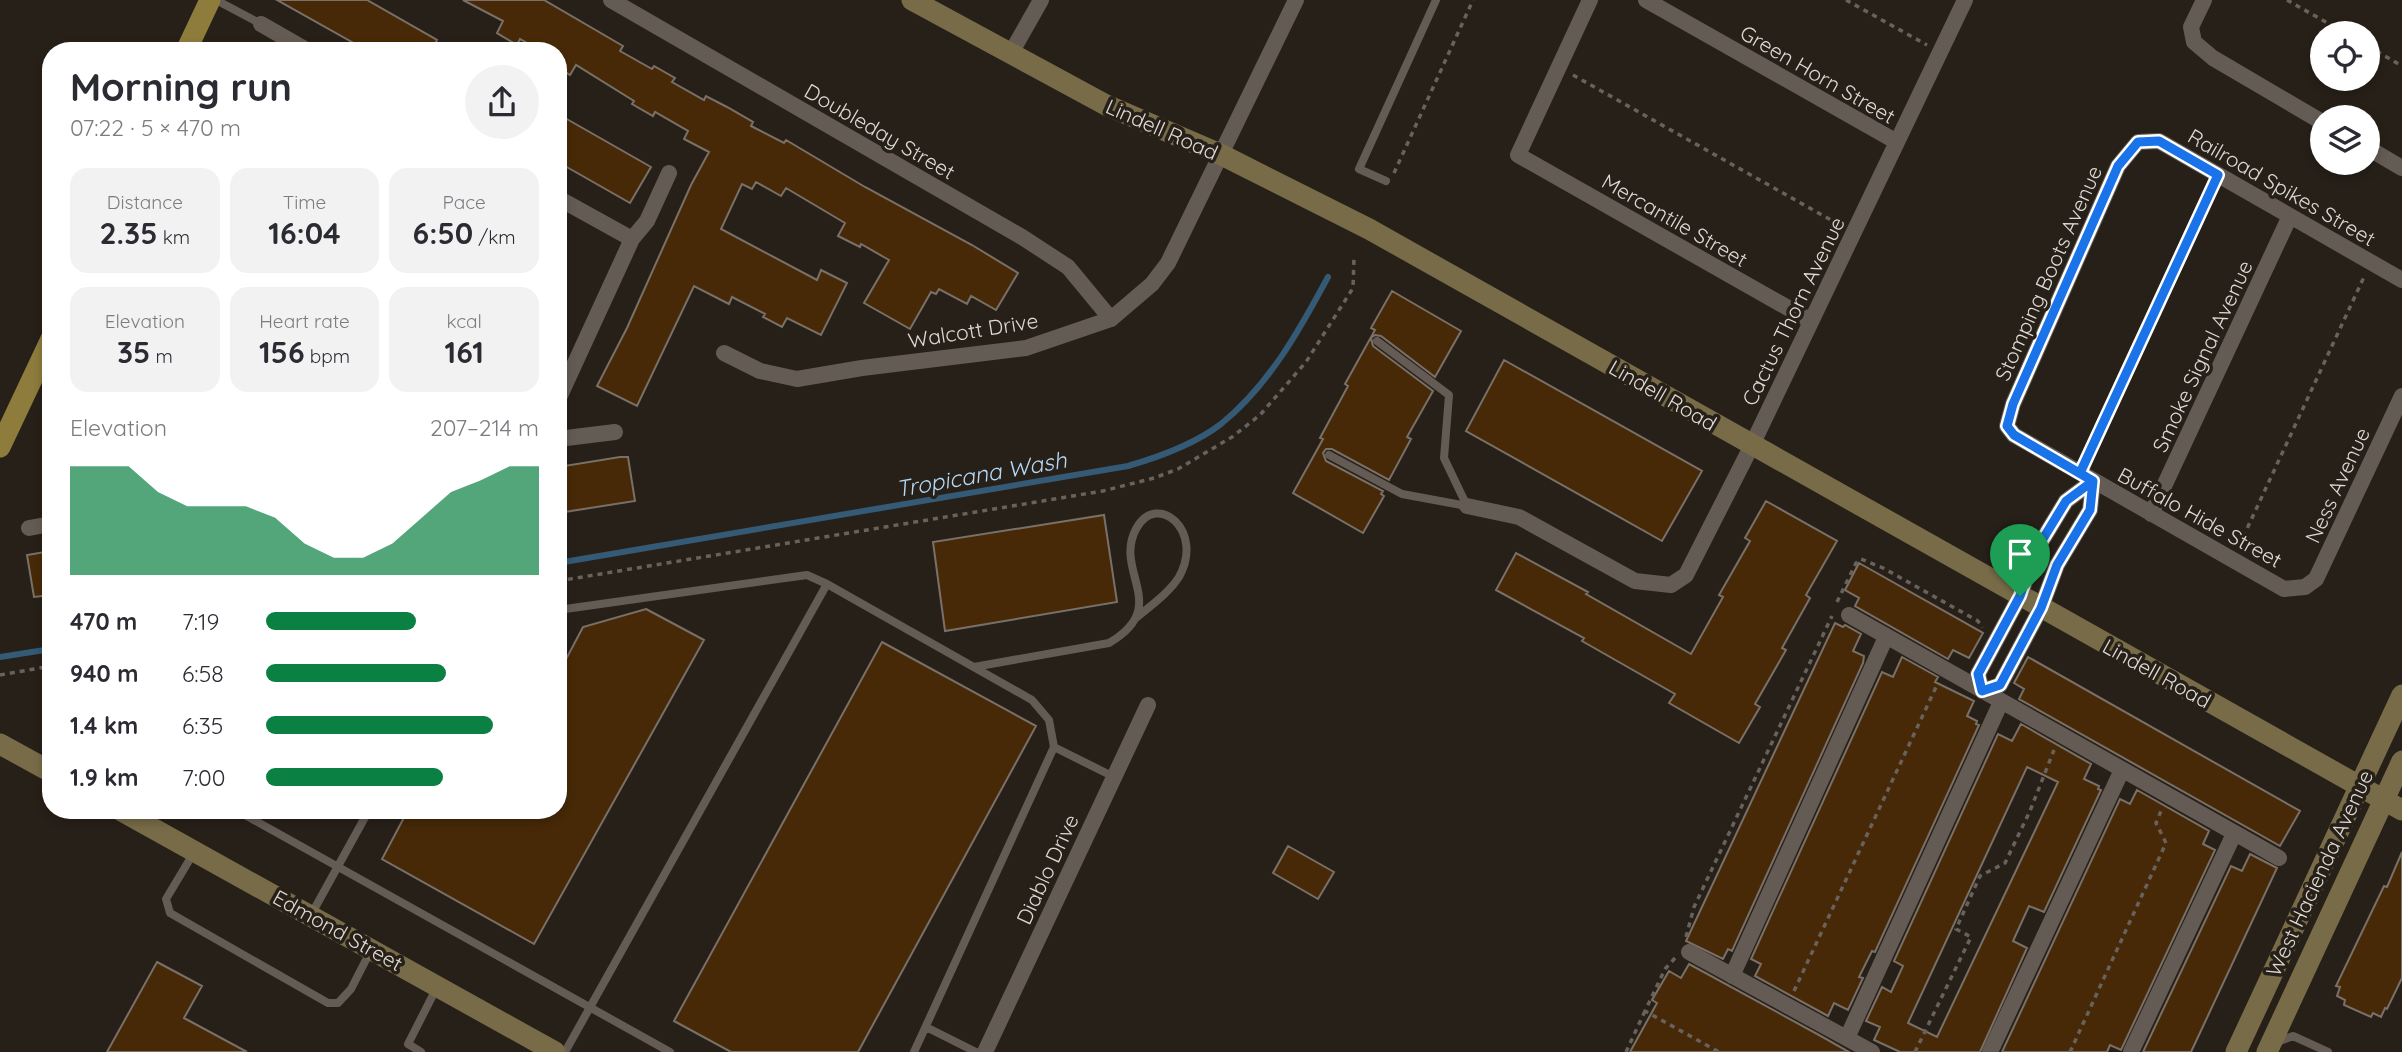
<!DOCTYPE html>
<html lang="en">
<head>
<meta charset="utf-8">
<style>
  body { margin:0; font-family:Quicksand,sans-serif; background:#f2f2f3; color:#2b2b33; height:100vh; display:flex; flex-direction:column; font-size:26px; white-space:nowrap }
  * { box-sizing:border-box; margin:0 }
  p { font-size:23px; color:#7c7c81 }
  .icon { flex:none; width:38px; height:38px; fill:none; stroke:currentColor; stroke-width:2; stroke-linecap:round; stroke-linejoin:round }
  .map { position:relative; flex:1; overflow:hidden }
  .sheet { position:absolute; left:42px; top:42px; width:525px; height:777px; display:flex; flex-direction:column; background:#fff; border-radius:28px; box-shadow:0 4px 10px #0003 }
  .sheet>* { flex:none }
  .buttons { position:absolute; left:2310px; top:21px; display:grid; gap:14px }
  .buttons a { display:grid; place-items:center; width:70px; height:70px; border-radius:50%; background:#fff; box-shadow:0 4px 10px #0003; font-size:35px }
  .pin { position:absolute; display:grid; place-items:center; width:60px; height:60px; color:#fff; margin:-72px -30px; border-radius:50% 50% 50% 0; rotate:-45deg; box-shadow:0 0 7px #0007 }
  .pin .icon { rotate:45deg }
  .round { display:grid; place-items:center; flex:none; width:74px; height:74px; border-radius:37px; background:#f2f2f3 }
  .summary { display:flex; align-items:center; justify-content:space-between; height:119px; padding:0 28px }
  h1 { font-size:38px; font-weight:700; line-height:52px }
  .figures { display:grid; grid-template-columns:repeat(3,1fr); gap:10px; height:119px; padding:7px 28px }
  .figures div { display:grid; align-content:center; border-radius:18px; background:#f2f2f3; text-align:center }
  .figures b { font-size:30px; font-weight:700 }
  .figures small { font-size:19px; font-weight:400 }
  .figures p { font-size:19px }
  .chart { height:196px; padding:14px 28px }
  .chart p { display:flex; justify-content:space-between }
  .chart svg { width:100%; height:126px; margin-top:7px; fill:#0b8043; opacity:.7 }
  ul { padding:0 28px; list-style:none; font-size:23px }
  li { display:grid; grid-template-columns:112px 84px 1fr; align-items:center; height:52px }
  li i { height:18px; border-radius:9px; background:#0b8043 }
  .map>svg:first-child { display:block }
</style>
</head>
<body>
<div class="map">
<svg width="2402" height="1052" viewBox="0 0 2402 1052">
  <rect width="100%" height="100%" fill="#272019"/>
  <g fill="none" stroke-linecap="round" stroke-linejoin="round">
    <path stroke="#345a76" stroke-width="6" d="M558 563 1128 466C1159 457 1195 444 1221 424 1269 385 1299 331 1328 277
      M0 657 51 649"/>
  </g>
  <path fill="#472907" stroke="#797068" stroke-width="2" fill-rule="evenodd" d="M277 0H367L437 40 431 51H368Z
    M463 0H544L623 46 620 51 652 69 654 66 675 78 672 82 704 100 706 96 727 107 753 122 751 126 784 143 786 140 865 187 972 245 1018 273 996 310 971 296 967 304 939 289 936 294 931 292 910 329 864 303 889 260 861 244 860 247 838 236 845 223 786 188 781 196 756 182 752 189 742 184 721 229 817 280 821 270 847 283 821 335 787 318 782 327 763 317 765 314 732 297 729 304 694 286 637 406 597 386 627 328 691 185 709 152 684 139 688 131 655 112 653 116 632 104 634 101 576 65 570 75 558 67V51H541L520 39 517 45 497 33 503 21Z
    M558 114 651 167 630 203 558 162Z
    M1392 291 1461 331 1435 377 1381 336 1375 335 1371 338 1373 346 1433 391 1407 437 1411 439 1389 480 1332 449H1326L1323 453 1326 461 1383 491 1381 494 1384 496 1363 533 1293 493 1323 439 1320 438 1348 386 1345 384 1375 330 1371 328Z
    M1504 360 1702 471 1662 541 1466 431Z
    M620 457H628L635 501 558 513V467Z
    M1766 501 1837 541 1806 595 1810 598 1782 648 1786 650 1755 704 1760 707 1739 743 1669 703 1675 694 1582 641 1584 638 1496 590 1516 553 1588 592 1586 594 1691 654 1723 597 1719 595 1750 541 1745 538Z
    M1104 515 1117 602 945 631 933 542Z
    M51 551V595L34 597 27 555Z
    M1859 563 1983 633 1969 658 1953 650 1948 659 1855 606 1859 598 1845 590Z
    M646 609 704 640 534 944 382 859 408 810H558V663L563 665 583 627Z
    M1835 623 1843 627 1845 625 1861 634 1853 651 1864 656 1863 663 1732 951 1728 949 1723 959 1686 941Z
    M882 642 1036 726 858 1052H731L674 1021Z
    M1902 657 1938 677 1935 682 1974 701 1967 716 1977 721 1976 724 1979 725 1875 952 1872 951 1859 977 1863 978 1848 1010 1834 1003 1828 1016 1755 976 1761 964 1751 959 1882 672 1893 677Z
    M2028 657 2300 811 2280 846 2019 699 2024 689 2014 683Z
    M2021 724 2091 764 2084 779 2099 786 2098 789 2101 790 2044 912 2029 906 2013 941 2027 948 1980 1052H1900L1874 1040 1880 1027 1866 1021 1882 987 1891 992 1903 966 1894 961 1998 734 2012 741ZM2027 767 2058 782 1937 1037 1908 1023Z
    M2137 790 2209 831 2203 844 2215 850 2121 1050 2110 1045 2107 1052H2002L2120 799 2130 804Z
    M1288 846 1334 872 1318 899 1273 873Z
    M2402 852V978L2387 1009 2385 1008 2381 1017 2373 1013 2371 1017 2344 1005 2345 1000 2337 996 2340 987 2336 986 2384 886 2387 887Z
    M2250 854 2277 868 2191 1052H2143L2231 866 2242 871Z
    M157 962 202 986 184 1018 247 1052H107Z
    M1689 964 1819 1035 1849 1052H1630L1657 1003 1652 1000 1669 971 1681 978Z"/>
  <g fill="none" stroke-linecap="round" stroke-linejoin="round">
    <path stroke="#68625c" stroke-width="3.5" stroke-dasharray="5 5" stroke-linecap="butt" d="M1846 0 1927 45
      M2287 0 2345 33
      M2368 46 2402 66
      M1573 75 1838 224
      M1394 173 1473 0
      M2086 459 2211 190
      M2239 546 2364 277
      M558 581 1103 491 1154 478 1178 469 1232 437 1260 415 1306 362 1353 288 1354 257
      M1837 602 1856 563 1861 559 1883 568 1978 621 1982 628
      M0 675 51 666
      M1686 937 1694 907 1832 616
      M1675 958 1665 969 1645 1011 1719 1052
      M1794 991 1937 685
      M1626 1052 1645 1011
      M1915 1052 1971 937 1956 929 1980 876 2005 863 2030 811 2054 750
      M2070 1052 2166 843 2156 823 2161 811"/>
    <path stroke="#645c54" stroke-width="8" d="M216 0 261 24
      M1386 181 1359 169 1436 0
      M1377 341 1449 395 1444 458 1467 506
      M1329 455 1402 494 1467 506
      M827 584 1032 700 1049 720 1054 747 914 1052
      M558 610 807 575 827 584 565 1052
      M974 667 1109 643C1172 606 1113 572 1136 529 1157 490 1205 531 1179 577 1169 593 1150 606 1136 618
      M1054 747 1114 777
      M236 810 670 1052
      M193 854 166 899 170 913 328 1003H338L351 989 370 952
      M311 915 369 810
      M926 1027 976 1052
      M2277 1042 2293 1036 2328 1052
      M421 1052 408 1044 436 989"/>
    <path stroke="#645c54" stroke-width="16" d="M611 0 1022 237 1068 267 1111 319
      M1590 0 1518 155 1811 321
      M1646 0 1897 142
      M2204 0 2191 27 2194 42 2213 58 2322 122
      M261 24 308 51
      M1011 53 1041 0
      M2368 148 2402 168
      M558 198 632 239
      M2402 280 2159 141 2138 142 2118 166 2013 404 2007 426 2014 435 2284 589 2305 587 2316 579 2402 396
      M724 353 760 371 797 379 862 368 1026 348 1111 319 1152 284 1168 263 1296 0
      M558 400 632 239 647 221 669 173
      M558 439 615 432
      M2093 481 2090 510 2057 565 2041 608 2000 685 1982 691 1978 674 2020 596 2035 552 2066 501Z
      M1467 506 1519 517 1635 581 1671 585 1686 575 1752 445 1965 0
      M2151 514 2290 216
      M29 528 51 524
      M1849 615 2279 858
      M1689 952 1872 1052
      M1732 976 1886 637
      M1847 1038 2001 702
      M985 1052 1148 705
      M1990 1052 2122 770
      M2131 1052 2234 834"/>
    <path stroke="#786c48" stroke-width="21" d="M912 0 1106 105 1222 155 1369 229 2402 810
      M0 744 51 772
      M120 810 555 1052
      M2236 1052 2402 695
      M2267 1052 2402 761"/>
    <path stroke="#8d7c3c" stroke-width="21" d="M186 51 210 0
      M0 447 51 339"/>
  </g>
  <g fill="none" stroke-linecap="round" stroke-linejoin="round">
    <defs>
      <path id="route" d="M2020 596 1978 674 1982 691 2000 685 2041 608 2057 565 2090 510 2093 481 2080 473 2218 175 2159 141 2138 142 2118 166 2013 404 2007 426 2014 435 2093 481 2066 501 2035 552 2020 596"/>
    </defs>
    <use href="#route" stroke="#fff" stroke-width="14"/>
    <use href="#route" stroke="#1a73e8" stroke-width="9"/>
  </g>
  <g text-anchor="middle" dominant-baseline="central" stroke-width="7" stroke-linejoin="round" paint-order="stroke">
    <g font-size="21" fill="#ded9d4" stroke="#272019">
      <text transform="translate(1818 74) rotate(30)">Green Horn Street</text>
      <text transform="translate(1162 129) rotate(24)">Lindell Road</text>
      <text transform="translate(880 131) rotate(30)">Doubleday Street</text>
      <text transform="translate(2282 187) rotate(30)">Railroad Spikes Street</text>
      <text transform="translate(1675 220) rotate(30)">Mercantile Street</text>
      <text transform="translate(2048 273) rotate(-66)">Stomping Boots Avenue</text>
      <text transform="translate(1793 311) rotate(-64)">Cactus Thorn Avenue</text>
      <text transform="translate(973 330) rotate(-9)">Walcott Drive</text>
      <text transform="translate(2202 356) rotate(-65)">Smoke Signal Avenue</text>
      <text transform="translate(1663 395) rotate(30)">Lindell Road</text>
      <text transform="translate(2337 485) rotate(-65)">Ness Avenue</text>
      <text transform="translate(2200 517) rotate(29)">Buffalo Hide Street</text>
      <text transform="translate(2157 673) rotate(29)">Lindell Road</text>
      <text transform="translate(1047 869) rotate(-65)">Diablo Drive</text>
      <text transform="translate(2319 873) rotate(-65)">West Hacienda Avenue</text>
      <text transform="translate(338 930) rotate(29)">Edmond Street</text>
    </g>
    <g font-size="23" font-style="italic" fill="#b4d8f6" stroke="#272019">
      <text transform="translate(981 474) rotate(-10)">Tropicana Wash</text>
    </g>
  </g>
</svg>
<div class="buttons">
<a><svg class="icon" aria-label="locate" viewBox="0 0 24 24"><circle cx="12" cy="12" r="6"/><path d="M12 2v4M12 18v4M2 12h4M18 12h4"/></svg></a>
<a><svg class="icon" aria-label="layers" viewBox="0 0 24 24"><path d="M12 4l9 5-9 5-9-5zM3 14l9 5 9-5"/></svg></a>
</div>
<div class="pin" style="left:2020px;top:596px;background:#1e9e55"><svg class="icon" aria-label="arrive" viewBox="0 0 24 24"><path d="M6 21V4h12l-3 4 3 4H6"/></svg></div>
<section class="sheet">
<div class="summary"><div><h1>Morning run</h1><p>07:22 · 5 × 470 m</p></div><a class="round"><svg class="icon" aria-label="share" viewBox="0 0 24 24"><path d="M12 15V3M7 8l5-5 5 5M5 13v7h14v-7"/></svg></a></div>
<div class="figures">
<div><p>Distance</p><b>2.35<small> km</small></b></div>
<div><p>Time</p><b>16:04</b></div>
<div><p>Pace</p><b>6:50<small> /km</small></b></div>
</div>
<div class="figures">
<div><p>Elevation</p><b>35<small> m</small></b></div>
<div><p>Heart rate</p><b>156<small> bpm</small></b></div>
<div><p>kcal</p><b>161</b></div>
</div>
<div class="chart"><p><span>Elevation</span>207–214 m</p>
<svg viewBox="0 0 160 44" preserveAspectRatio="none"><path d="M0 44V6L10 6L20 6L30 15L40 20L50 20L60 20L70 24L80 33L90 38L100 38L110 33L120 24L130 15L140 11L150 6L160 6V44z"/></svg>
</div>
<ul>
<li><b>470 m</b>7:19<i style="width:55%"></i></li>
<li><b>940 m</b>6:58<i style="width:66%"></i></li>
<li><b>1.4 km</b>6:35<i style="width:83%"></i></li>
<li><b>1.9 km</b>7:00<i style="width:65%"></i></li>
</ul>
</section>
</div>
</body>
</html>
